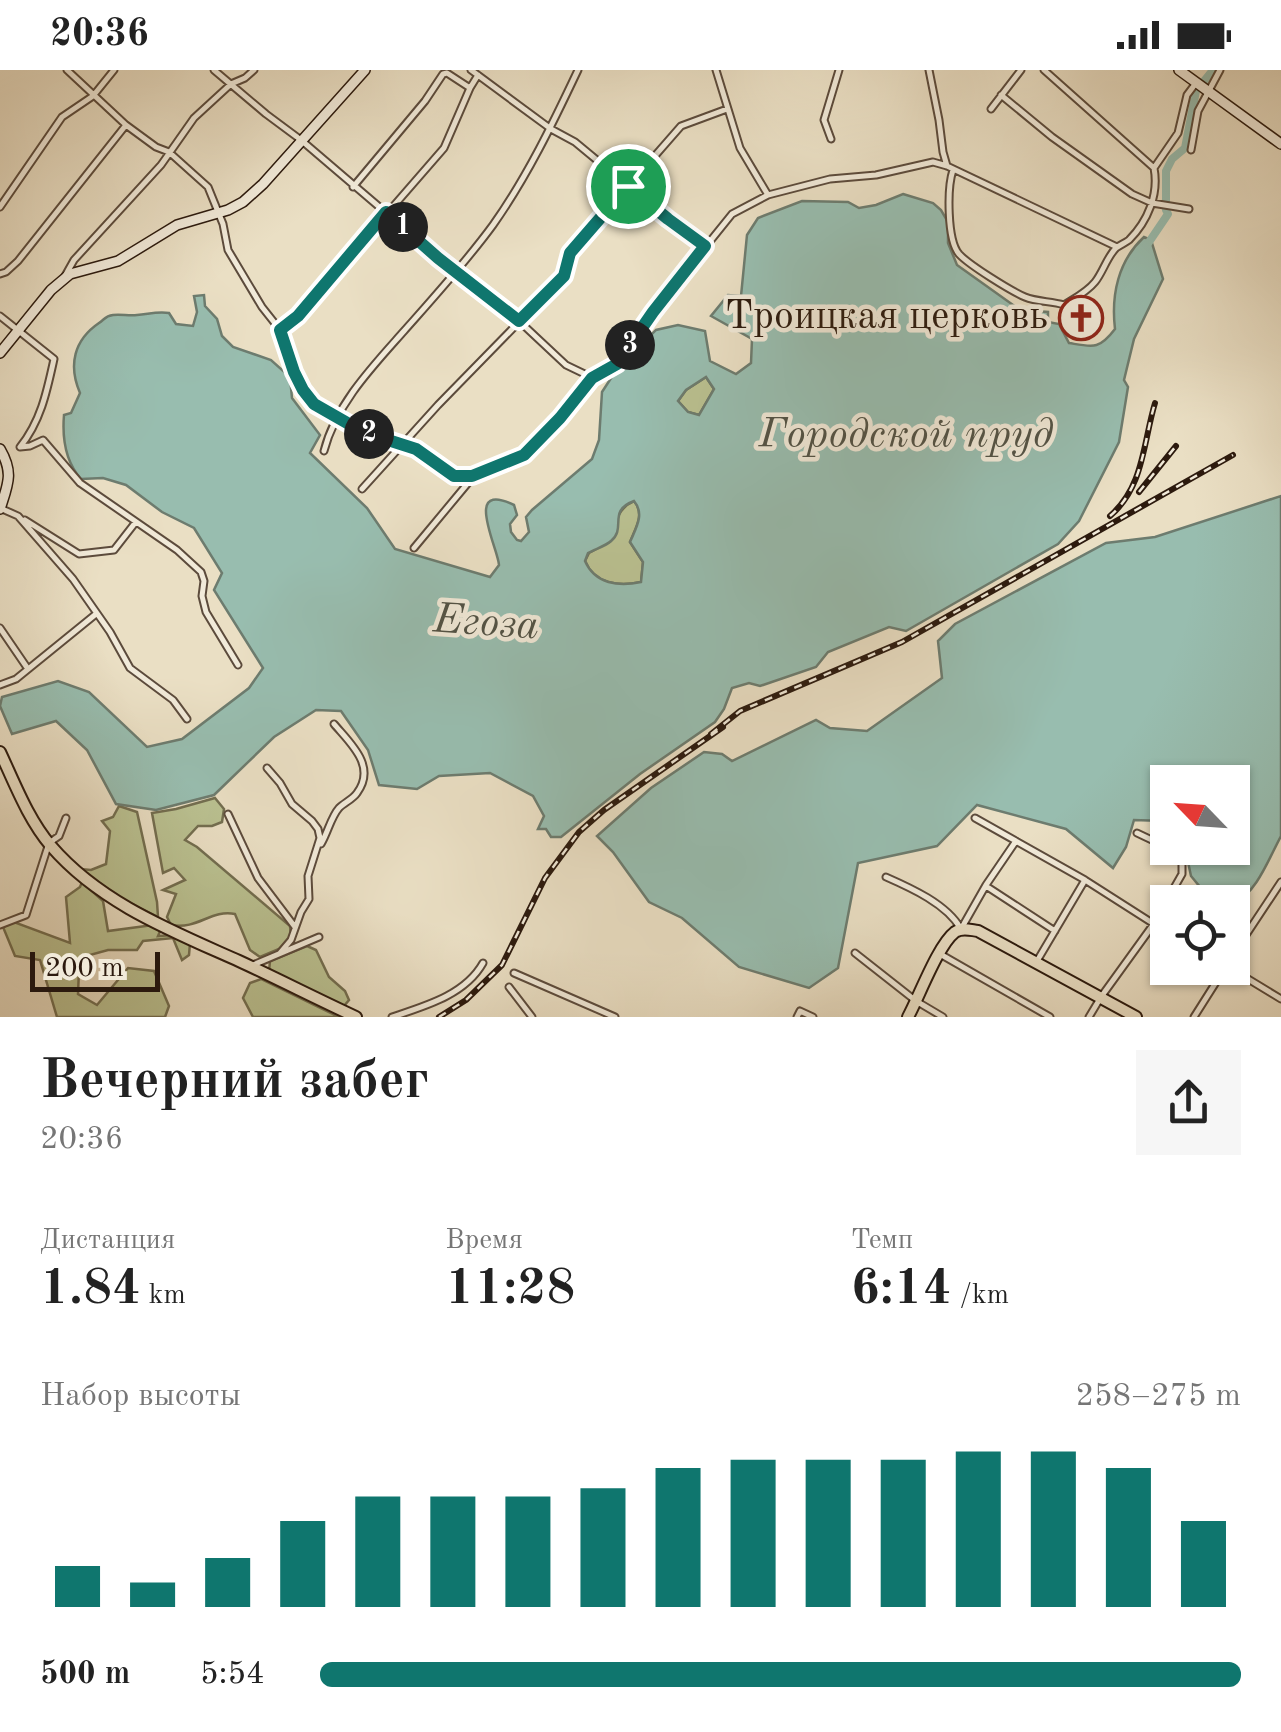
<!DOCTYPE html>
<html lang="ru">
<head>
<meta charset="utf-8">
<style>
  body { margin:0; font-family:"Old Standard TT",serif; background:#f6f6f6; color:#222; height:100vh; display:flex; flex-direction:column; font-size:38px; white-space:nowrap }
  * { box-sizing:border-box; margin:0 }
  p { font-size:32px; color:#767676 }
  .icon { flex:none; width:55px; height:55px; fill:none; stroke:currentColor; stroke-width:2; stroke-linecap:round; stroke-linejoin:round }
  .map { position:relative; height:947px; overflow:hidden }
  .sheet { display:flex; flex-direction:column; background:#fff; flex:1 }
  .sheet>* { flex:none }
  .needle { width:65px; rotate:295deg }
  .buttons { position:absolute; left:1150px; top:695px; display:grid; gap:20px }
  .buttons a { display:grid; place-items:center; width:100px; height:100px; border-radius:0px; background:#fff; box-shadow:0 2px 8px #0004; font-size:50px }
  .scale { position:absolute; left:30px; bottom:25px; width:130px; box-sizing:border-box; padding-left:10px; border:5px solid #2c1a0e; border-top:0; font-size:28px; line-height:35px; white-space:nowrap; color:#2c1a0e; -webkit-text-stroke:8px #f1ead9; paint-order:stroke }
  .pin { position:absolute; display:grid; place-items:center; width:85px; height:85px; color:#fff; margin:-42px; border:5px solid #fff; border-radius:50%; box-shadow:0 2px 10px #0007 }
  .km { position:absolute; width:50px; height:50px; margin:-25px; border-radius:50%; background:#222; color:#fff; font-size:28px; line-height:50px; text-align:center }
  .round { display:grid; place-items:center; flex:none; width:105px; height:105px; border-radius:0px; background:#f6f6f6 }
  .headline { display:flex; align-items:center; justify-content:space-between; height:170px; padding:0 40px }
  h1 { font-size:55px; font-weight:800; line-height:75px }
  .figures { display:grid; grid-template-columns:repeat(3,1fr); gap:15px; height:170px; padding:10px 40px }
  .figures div { display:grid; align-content:center }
  .figures b { font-size:50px; font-weight:800 }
  .figures small { font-size:28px; font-weight:400 }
  .figures p { font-size:28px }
  .chart { height:280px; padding:20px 40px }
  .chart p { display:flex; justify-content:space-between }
  .chart svg { width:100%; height:180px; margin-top:10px; stroke:#0f766e; stroke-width:6 }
  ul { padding:0 40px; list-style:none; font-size:32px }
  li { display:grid; grid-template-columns:160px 120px 1fr; align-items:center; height:75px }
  li i { height:25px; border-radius:12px; background:#0f766e }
  .status { display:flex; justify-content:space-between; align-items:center; height:70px; padding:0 50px; background:#fff; direction:ltr }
  .status svg { height:28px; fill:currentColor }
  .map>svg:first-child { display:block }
</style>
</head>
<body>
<div class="status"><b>20:36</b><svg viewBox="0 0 49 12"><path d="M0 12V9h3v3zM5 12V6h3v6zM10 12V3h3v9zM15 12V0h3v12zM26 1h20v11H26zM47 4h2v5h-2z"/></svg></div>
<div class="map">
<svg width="1281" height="947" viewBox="0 0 1281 947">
  <rect width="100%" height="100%" fill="#eadfc4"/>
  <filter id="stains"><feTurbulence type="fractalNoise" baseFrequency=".002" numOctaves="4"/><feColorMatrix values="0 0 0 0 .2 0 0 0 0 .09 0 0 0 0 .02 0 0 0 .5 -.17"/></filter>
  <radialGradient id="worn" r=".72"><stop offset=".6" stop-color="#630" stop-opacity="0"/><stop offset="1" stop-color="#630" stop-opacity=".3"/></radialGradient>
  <path fill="#bac191" stroke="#736e50" stroke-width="2.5" d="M706 307 714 319 699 345 688 342 678 331 686 320Z
    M634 431C645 444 636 457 630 472L643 492 641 512C619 517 594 514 585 491L589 483 611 471C615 455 617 438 634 431Z
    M215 728 224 739 222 752 212 756H198L185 770 197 777 290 856 291 868 279 879 260 887 250 880 235 844C211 839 198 860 171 855L167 847 176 824 163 820 185 810 174 798 163 803 152 743 176 739Z
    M119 736 137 742 157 832 158 847 95 815 80 799 91 800 106 794 110 761 102 751 113 747Z
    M82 812 103 831 108 861 153 855 161 859 158 866 173 865 190 873 189 885 182 890 173 868 143 871 137 880H108L86 886 79 900 78 924 97 935 128 898 154 901 169 936 165 947H57L40 890 15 886 3 857 14 852 70 873 66 827 80 817Z
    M307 876 316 880 329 907 345 921 349 930 344 936 269 902 270 891Z
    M261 909 339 947H253L243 928 250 913Z"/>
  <path fill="#98bdaf" stroke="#6d7c6f" stroke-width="2.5" fill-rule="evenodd" d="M903 124 933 133 941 140 948 152V173L957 195 1020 240 1048 242V252L1059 254 1069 273C1093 277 1099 280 1115 259 1111 225 1118 191 1144 167L1151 170 1163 209 1134 269 1124 310 1128 317 1119 372 1079 451 1058 474 906 561 889 557 828 582 816 597 760 616 749 613 732 618 724 639 715 652 640 704 561 767H551L546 759H538L544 746 533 726 490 703 439 706 417 719 379 715 368 680 341 641 316 640 274 667 214 725 156 740 116 734 87 680 56 651 12 664 0 636 2 627 58 611 89 622 147 677 182 669 249 618 263 598 214 520 222 503 194 458 162 442 126 415 103 408 81 409C65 391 62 369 64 345L71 343 80 323C68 295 74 270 99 253 105 249 105 246 113 245 121 244 129 246 137 245 149 244 158 241 169 243L176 254 193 256 197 242 194 226 204 225 205 236 217 249 222 266 233 277 271 290 290 307 292 328 320 365 310 383 367 438 395 479 490 507 499 495C498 478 462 410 514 435L517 445 510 454 511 462 517 470 521 471 529 462 526 447 532 440 592 389 599 370 602 322 615 302 656 260 678 255 705 261 710 291 736 304 751 293 752 269 711 246 728 225 741 226 747 165 758 148 802 131 848 132 859 138 876 135ZM706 307 714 319 699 345 688 342 678 331 686 320ZM634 431C645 444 636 458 630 472L643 492 641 512C619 517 595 514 585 491L588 483C595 479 606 476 611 471 627 458 607 441 634 431Z
    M1281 426V766C1269 788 1257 823 1233 834L1232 832H1214L1204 827 1200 817 1191 806 1185 778H1232V712H1168L1167 754 1164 751 1134 750 1126 777 1113 798 1066 759 977 735 937 776 858 793 838 898 809 918 739 897 682 848 649 832 613 782 597 766 651 718 704 682 722 684 732 691 816 650 830 658 867 661 942 608 938 571 955 554 1106 473 1155 467Z"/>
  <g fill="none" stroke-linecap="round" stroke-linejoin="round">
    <path stroke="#98bdaf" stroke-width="8" d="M1145 178 1168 144 1166 140V101L1172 89 1185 78 1196 21 1213 0"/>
    <defs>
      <path id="street" d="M67 0 126 55 156 77 169 82 208 117 223 154 228 180 262 237 281 261 294 302 303 320 315 333 363 362 416 379 454 406 473 407
        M214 0 266 44 301 70 439 188 519 251 566 295 593 308
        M471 0 551 59 575 72 668 149 705 175
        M716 0 740 78 768 125
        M929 0 939 50 943 82 947 96
        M1044 0 1154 98
        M1001 25 1052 67 1132 124 1152 133 1189 139
        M991 39 1021 0
        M831 69 824 50 839 0
        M1191 80 1198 41 1220 0
        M953 100C947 118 947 170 959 184 969 195 1011 221 1025 227 1037 232 1051 231 1064 235 1075 228 1087 222 1095 212 1103 202 1107 187 1116 178 1120 175 1125 173 1129 170 1148 151 1159 124 1154 98L1178 63 1187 25 1196 13
        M353 117 425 31 443 4 447 3 470 18
        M0 137 62 47 93 26 114 0
        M0 204 6 202 18 191 126 55
        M65 206 74 190 161 95 194 48 231 14 245 8 254 0
        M0 246 54 289C47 321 41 351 20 377L30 376 43 370 80 413 177 480 201 502 204 511 202 526 206 542 238 595
        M281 261 298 246 444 78 470 18 478 5
        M324 381C336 334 373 296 404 261 435 226 466 192 493 155 527 107 553 53 578 0
        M362 419 438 335 564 206 570 183 681 56 727 39
        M0 438 18 446 73 509 110 562 130 598 173 630 187 649
        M25 450 79 484 114 480 135 453
        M414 478 473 407 524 385 560 348 593 308 617 294 653 242 732 144 768 125 830 109 876 105 933 92 947 96 1117 177
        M0 558 28 599
        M0 615 16 609 96 544
        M267 698 280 713 292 734 312 751 318 759 320 768 308 806 309 829 301 842 291 870 280 883
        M228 744 258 808 295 857
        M975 748 1085 810 1168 863
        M321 774C328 762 331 747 339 738 344 733 353 729 357 723 377 696 350 673 334 654
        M886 807C911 818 947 834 961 859L986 815 1016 771
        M986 816 1055 861
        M0 855 26 845 49 773 59 766 66 748
        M855 883 916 931 943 947
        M940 884 1050 947
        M1232 886 1281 812
        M1037 891 1085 810
        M253 895 319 867
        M1230 898 1281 929
        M514 903 615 947
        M509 917 532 947
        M392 947C425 936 465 925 483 893
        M797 947 800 941 813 947
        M1089 947 1101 927 1153 855 1182 804V787L1175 781 1137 763
        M1194 947 1225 898"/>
      <path id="secondary" d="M1179 0 1281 74
        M0 283 51 220 70 204 118 191 177 155 228 140 243 132 263 114 365 0
        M0 379C14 403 8 414 0 439"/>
      <path id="primary" d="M0 682C15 714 28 749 51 776 100 833 172 861 239 891 278 909 317 929 356 947
        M908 947C919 927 938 875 955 862 962 857 970 860 978 861L1136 947"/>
    </defs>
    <use href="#street" stroke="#5c4b3c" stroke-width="9"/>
    <use href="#secondary" stroke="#2c1a0e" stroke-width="12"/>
    <use href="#primary" stroke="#2c1a0e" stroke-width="14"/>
    <use href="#street" stroke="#f1ead9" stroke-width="5"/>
    <use href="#secondary" stroke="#f1ead9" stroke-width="9"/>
    <use href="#primary" stroke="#eadfc4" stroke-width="10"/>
    <defs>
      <path id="rail" d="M1139 422 1176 376
        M1110 446C1144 417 1143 373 1155 333
        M711 664 740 641 902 572 1233 385
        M439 947 466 930 502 895 545 808 579 762 604 740 723 657"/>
    </defs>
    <use href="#rail" stroke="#2c1a0e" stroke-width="6"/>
    <use href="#rail" stroke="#f1ead9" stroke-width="2.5" stroke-dasharray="8" stroke-linecap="butt"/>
  </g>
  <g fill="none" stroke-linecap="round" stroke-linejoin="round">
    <defs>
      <path id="route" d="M628 116 668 149 705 176 653 242 617 294 592 308 560 348 524 385 472 406H454L416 379 363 362 314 334 303 320 294 302 280 260 298 246 386 142 438 188 519 251 564 206 570 183Z"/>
    </defs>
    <use href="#route" stroke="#fff" stroke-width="20"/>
    <use href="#route" stroke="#0f766e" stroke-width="12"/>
  </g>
  <defs>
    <symbol id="church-ring" viewBox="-11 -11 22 22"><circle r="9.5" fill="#f1ead9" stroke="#8f2418" stroke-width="1.5"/><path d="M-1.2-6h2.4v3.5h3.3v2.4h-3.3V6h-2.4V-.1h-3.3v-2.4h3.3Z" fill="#8f2418"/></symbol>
  </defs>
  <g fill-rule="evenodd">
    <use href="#church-ring" x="1056" y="223" width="50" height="50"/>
  </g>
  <g text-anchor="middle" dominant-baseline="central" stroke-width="9" stroke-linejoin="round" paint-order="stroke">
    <g font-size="40" fill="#2c1a0e" stroke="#f1ead9" text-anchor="end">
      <text x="1048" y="248">Троицкая церковь</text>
    </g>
    <g font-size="42" font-style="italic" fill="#525346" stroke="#f1ead9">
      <text x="906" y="366">Городской пруд</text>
      <text transform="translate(486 554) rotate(4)">Егоза</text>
    </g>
  </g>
  <rect width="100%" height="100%" filter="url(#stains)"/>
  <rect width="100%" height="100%" fill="url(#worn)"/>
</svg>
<div class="buttons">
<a><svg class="needle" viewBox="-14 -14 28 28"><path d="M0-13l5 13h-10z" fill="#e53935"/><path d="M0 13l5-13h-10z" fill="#767676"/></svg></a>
<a><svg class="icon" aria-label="locate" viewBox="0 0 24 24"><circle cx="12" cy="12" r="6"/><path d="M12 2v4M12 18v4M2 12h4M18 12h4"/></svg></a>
</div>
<div class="scale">200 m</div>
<div class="pin" style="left:628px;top:116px;background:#1e9e55"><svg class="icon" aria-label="arrive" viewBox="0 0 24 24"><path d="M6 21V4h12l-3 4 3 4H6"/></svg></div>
<b class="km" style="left:403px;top:157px">1</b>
<b class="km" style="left:369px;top:364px">2</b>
<b class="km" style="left:630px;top:275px">3</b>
</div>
<section class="sheet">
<div class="headline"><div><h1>Вечерний забег</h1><p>20:36</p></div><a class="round"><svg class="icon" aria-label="share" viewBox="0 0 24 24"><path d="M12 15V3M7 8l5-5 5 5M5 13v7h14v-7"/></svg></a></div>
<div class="figures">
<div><p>Дистанция</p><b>1.84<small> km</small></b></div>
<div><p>Время</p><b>11:28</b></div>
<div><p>Темп</p><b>6:14<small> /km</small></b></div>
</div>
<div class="chart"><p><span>Набор высоты</span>258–275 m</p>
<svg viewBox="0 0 160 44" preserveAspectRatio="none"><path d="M5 44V34M15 44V38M25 44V32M35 44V23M45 44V17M55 44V17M65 44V17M75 44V15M85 44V10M95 44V8M105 44V8M115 44V8M125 44V6M135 44V6M145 44V10M155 44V23"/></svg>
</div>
<ul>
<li><b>500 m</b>5:54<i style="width:100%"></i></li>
</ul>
</section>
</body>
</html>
